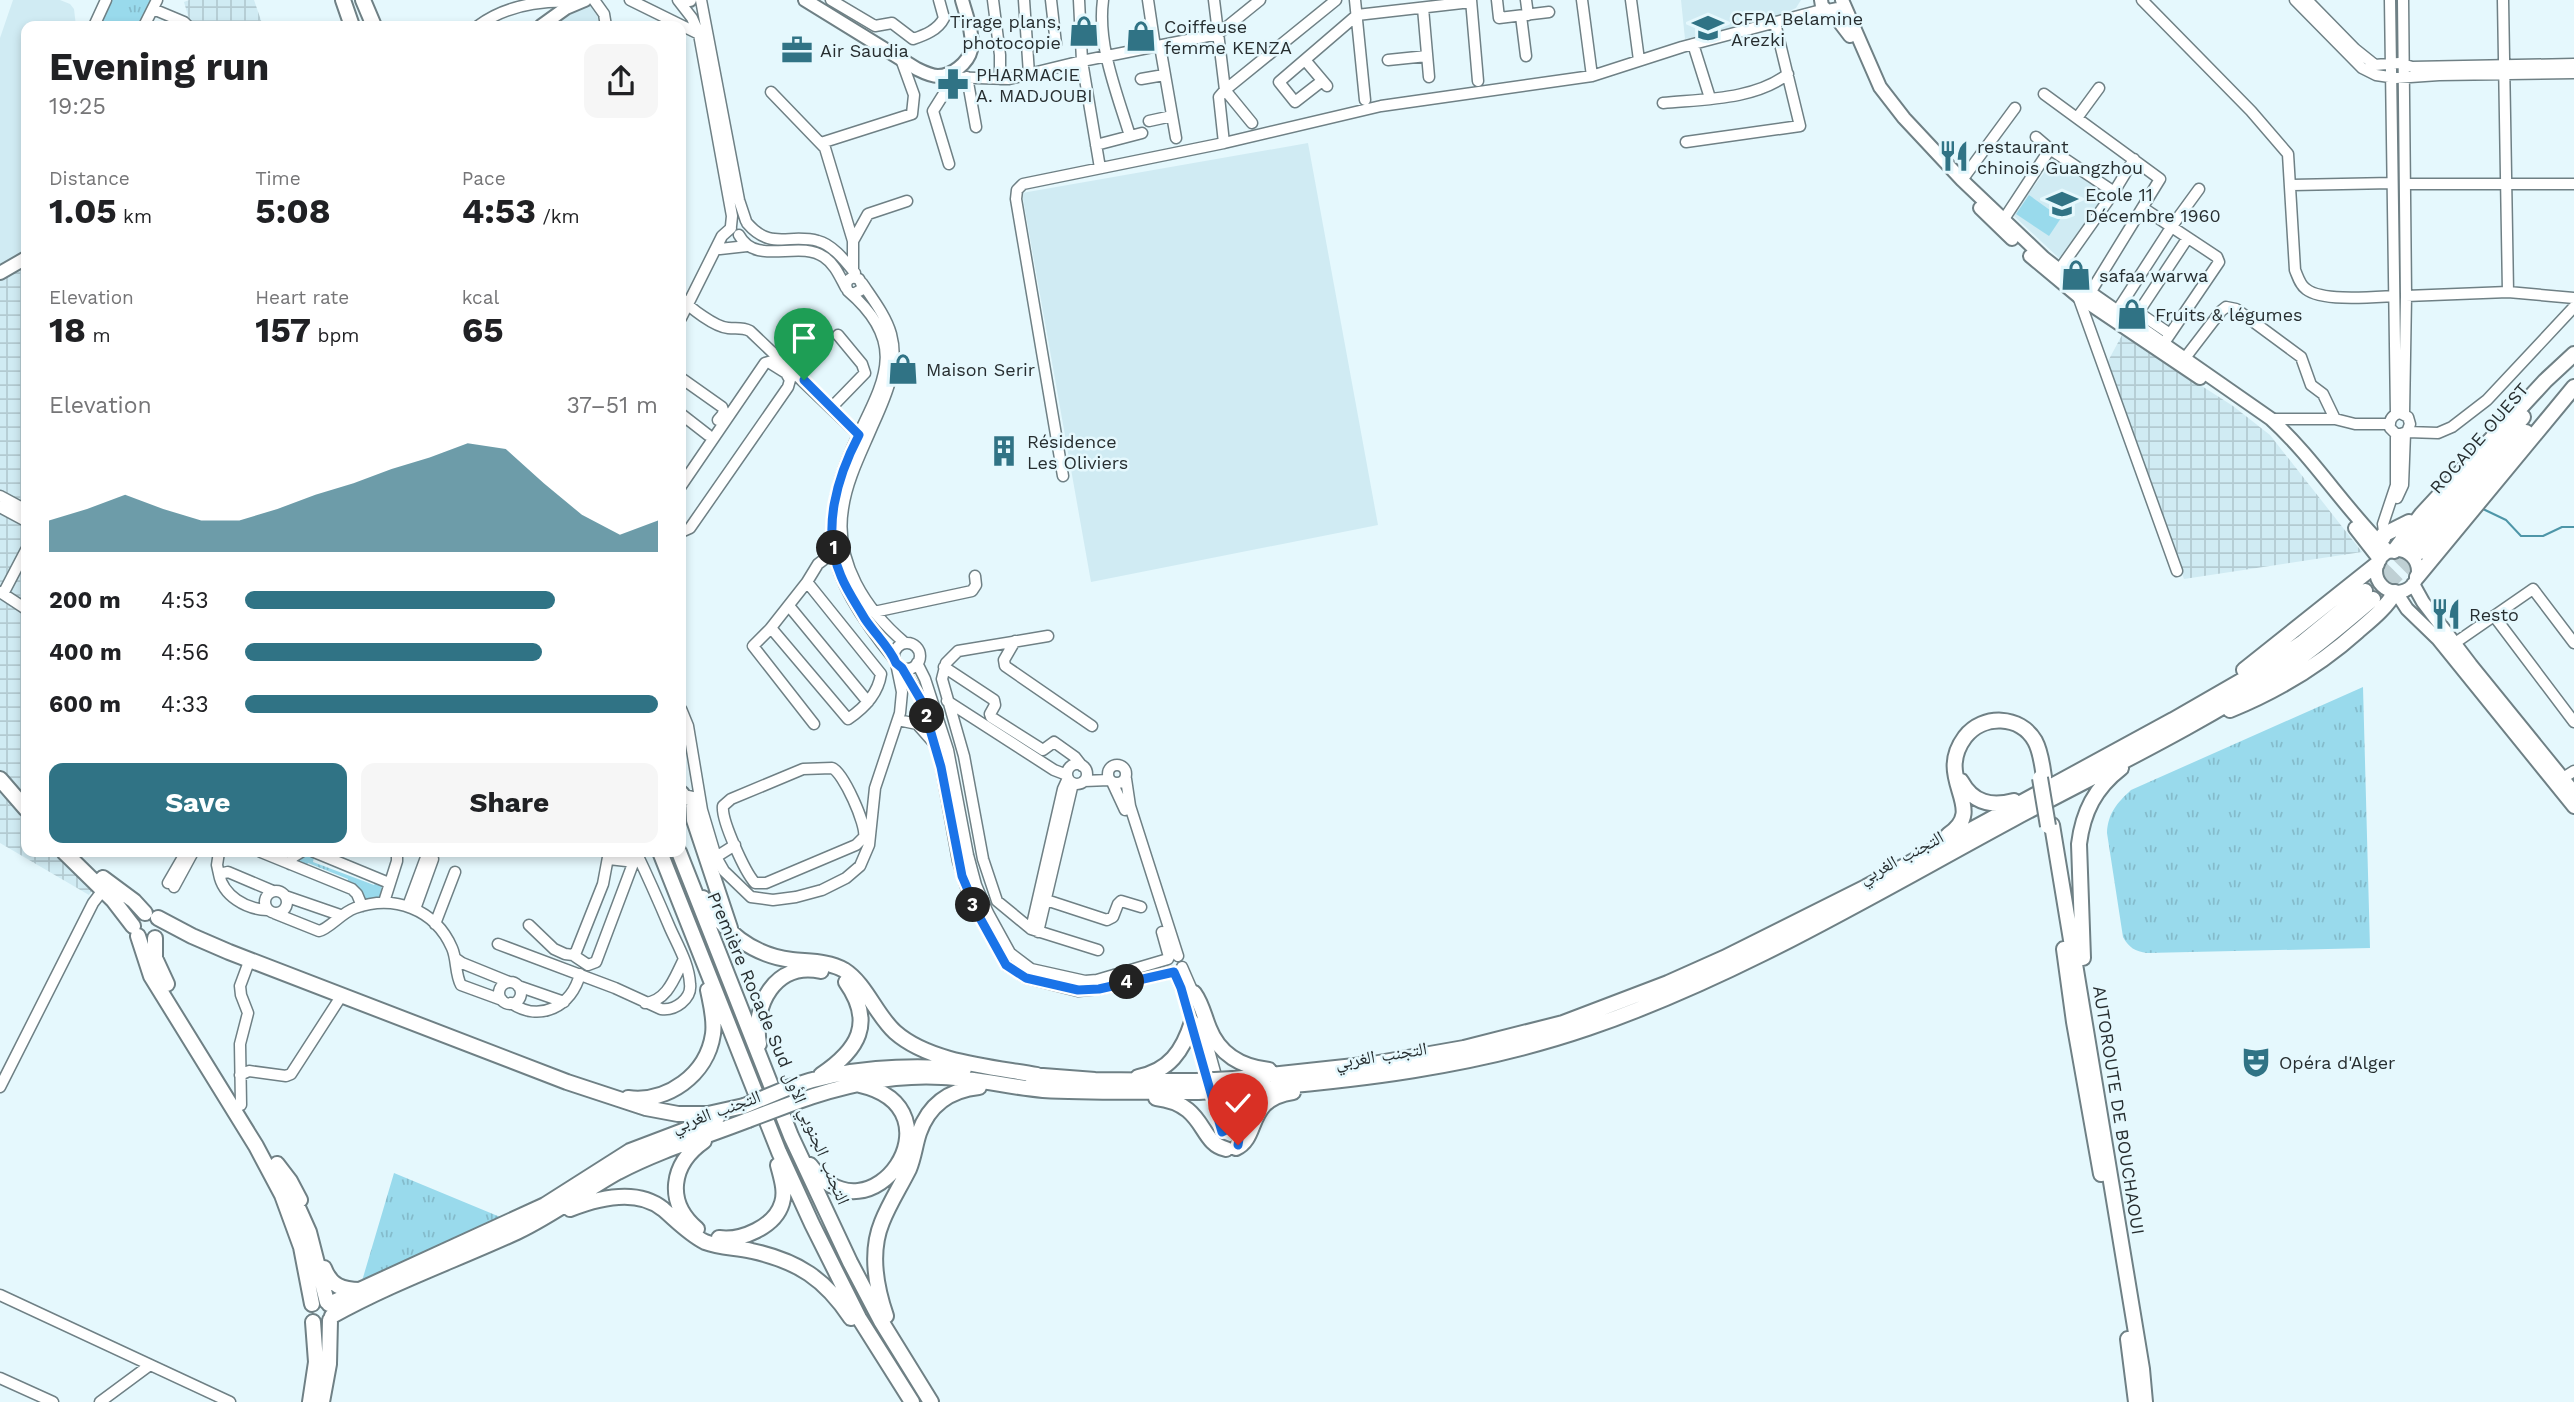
<!DOCTYPE html>
<html lang="en">
<head>
<meta charset="utf-8">
<style>
  body { margin:0; font-family:"Work Sans","Noto Naskh Arabic",sans-serif; background:#f6f6f6; color:#202124; height:100vh; display:flex; flex-direction:column; font-size:26px; white-space:nowrap }
  * { box-sizing:border-box; margin:0 }
  p { font-size:23px; color:#757577 }
  .icon { flex:none; width:38px; height:38px; fill:none; stroke:currentColor; stroke-width:2; stroke-linecap:round; stroke-linejoin:round }
  .map { position:relative; flex:1; overflow:hidden }
  .sheet { position:absolute; left:21px; top:21px; width:665px; height:836px; display:flex; flex-direction:column; background:#fff; border-radius:14px; box-shadow:0 4px 10px #0003 }
  .sheet>* { flex:none }
  .pin { position:absolute; display:grid; place-items:center; width:60px; height:60px; color:#fff; margin:-72px -30px; border-radius:50% 50% 50% 0; rotate:-45deg; box-shadow:0 0 7px #0007 }
  .pin .icon { rotate:45deg }
  .km { position:absolute; width:35px; height:35px; margin:-18px; border-radius:50%; background:#222; color:#fff; font-size:19px; line-height:35px; text-align:center }
  .round { display:grid; place-items:center; flex:none; width:74px; height:74px; border-radius:14px; background:#f6f6f6 }
  .overview { display:flex; align-items:center; justify-content:space-between; height:119px; padding:0 28px }
  h1 { font-size:38px; font-weight:700; line-height:52px }
  .figures { display:grid; grid-template-columns:repeat(3,1fr); gap:10px; height:119px; padding:7px 28px }
  .figures div { display:grid; align-content:center }
  .figures b { font-size:35px; font-weight:700 }
  .figures small { font-size:19px; font-weight:400 }
  .figures p { font-size:19px }
  .chart { height:196px; padding:14px 28px }
  .chart p { display:flex; justify-content:space-between }
  .chart svg { width:100%; height:126px; margin-top:7px; fill:#307385; opacity:.7 }
  .cta { display:flex; gap:14px; margin-top:auto; padding:14px 28px }
  .cta a { flex:1; height:80px; border-radius:14px; background:#307385; color:#fff; font-size:28px; font-weight:700; line-height:80px; text-align:center }
  .cta a+a { background:#f6f6f6; color:#202124 }
  ul { padding:0 28px; list-style:none; font-size:23px }
  li { display:grid; grid-template-columns:112px 84px 1fr; align-items:center; height:52px }
  li i { height:18px; border-radius:9px; background:#307385 }
  .map>svg:first-child { display:block }
</style>
</head>
<body>
<div class="map">
<svg width="2574" height="1402" viewBox="0 0 2574 1402">
  <defs>
    <pattern id="industrial-grid" width="8" height="8" patternUnits="userSpaceOnUse" patternTransform="scale(1.75)"><rect width="8" height="8" fill="#d0ebf3"/><path d="M0 4h8M4 0v8" fill="none" stroke="#b3cad1"/></pattern>
    <pattern id="grass-tufts" width="24" height="20" patternUnits="userSpaceOnUse" patternTransform="scale(1.75)"><rect width="24" height="20" fill="#99daec"/><path d="M3 7l-1-3M5 7V3M7 7l1-3M15 17l-1-3M17 17v-4M19 17l1-3" fill="none" stroke="#84bbcb"/></pattern>
  </defs>
  <rect width="100%" height="100%" fill="#e5f8fd"/>
  <path fill="#d0ebf3" d="M13 0H60L70 4 74 9 76 26H26V250L0 267V38Z
    M602 0 604 26H545L573 8Z
    M1681 0H1801L1796 8 1777 17 1685 39Z
    M1308 143 1378 525 1091 582 1022 193Z
    M2054 159 2111 194 2061 260 2013 215Z"/>
  <path fill="url(#industrial-grid)" d="M189 0H254L263 26H191L184 2Z
    M26 264V852H59L93 888 89 895 0 843V281Z
    M2122 335 2233 406 2270 435 2362 552 2184 579 2107 363Z"/>
  <path fill="url(#grass-tufts)" d="M109 0H152L140 26H97Z
    M2363 687 2370 948 2147 953C2135 951 2129 948 2123 937L2107 833C2108 813 2117 803 2131 790Z
    M308 855 314 857 313 862 374 885 376 882 382 886 380 897 366 901 347 883 348 879 308 863 307 866 298 863V859Z
    M394 1173 505 1219 362 1281Z"/>
  <path fill="#99daec" d="M2029 195 2061 218 2049 236 2016 214Z"/>
  <g fill="none" stroke-linecap="round" stroke-linejoin="round">
    <path stroke="#4e96a8" stroke-width="2" d="M2483 509 2506 520 2521 536H2543L2562 527H2574"/>
    <path stroke="#bfd0d4" stroke-width="14" stroke-dasharray="14 7" stroke-linecap="butt" d="M2365 591 2411 544
      M2373 599 2420 552"/>
    <defs>
      <path id="minor" d="M594 0 604 14 606 26
        M630 0 699 34
        M678 0 692 18 699 34 732 216 731 226
        M701 0 739 200 746 221
        M831 0 875 26 892 23 913 39C925 35 938 30 944 18L939 0
        M993 0 1000 55V79
        M1024 0 1029 74
        M1051 0 1056 44
        M1079 0 1082 61 1100 168
        M1103 0C1097 45 1117 93 1130 136
        M1148 0 1155 47
        M1214 0 1225 90 1219 97 1224 143
        M1355 0 1365 100
        M1471 0 1478 81
        M1497 0 1499 18 1549 12
        M1526 0 1528 15
        M1582 0 1592 76
        M1631 0 1639 60
        M2142 0 2251 111 2288 154 2295 270C2298 277 2300 285 2306 289 2322 302 2374 297 2394 296
        M2295 0 2362 68 2376 75 2396 78 2439 75 2574 73
        M2307 0 2355 49 2375 65 2399 63 2412 67 2574 64
        M2390 0 2396 414
        M2403 0 2406 296 2404 414
        M2503 0 2508 292
        M1423 8 1429 77
        M153 9 184 22 188 26
        M1521 16 1526 56
        M94 26 106 0
        M144 26 157 0
        M478 26C506 5 544 0 578 2
        M1693 44 1710 98
        M1160 46 1176 138
        M1305 60 1327 86
        M1388 60 1427 56
        M946 77 1009 79 1082 61 1218 34 1260 0
        M967 77 976 127
        M1141 79 1164 75
        M1322 81 1295 102 1279 82 1357 15 1471 2
        M771 92 825 148 853 241V271
        M2044 94 2160 179 2090 293
        M1663 103C1704 99 1754 100 1788 74
        M2077 118 2099 88
        M1149 121 1172 116
        M1252 123 1225 90 1336 0
        M2036 137 2050 149
        M1686 142 1800 126 1775 23
        M821 143 912 114 914 95 901 59
        M1096 145 1142 133
        M949 164 933 111 955 76
        M1962 180 2015 108
        M2405 184H2574
        M2292 185 2392 183
        M2114 192 2134 159
        M2143 208 2217 257 2219 262 2164 343
        M2004 219 2050 149 2114 192 2059 270
        M747 223C771 251 789 233 818 241 832 244 846 262 855 273
        M739 235C756 267 799 239 824 257 835 264 840 277 846 288
        M853 241 868 214 907 201
        M720 249 747 246
        M862 283C872 298 886 316 891 334 900 367 885 398 872 427 861 453 847 480 843 508 834 562 866 610 905 643
        M848 291 853 294 861 290 862 285 859 279C850 275 843 282 848 291 915 348 878 389 850 453 836 485 829 517 834 552 839 587 872 632 894 659
        M2078 296 2177 571
        M2406 296 2508 292 2574 298
        M681 298C690 308 715 327 728 328 736 329 742 327 750 331L859 435
        M2123 302 2170 334
        M2117 311 2172 226 2199 189
        M2138 313 2187 239
        M681 318 722 236 731 228
        M2185 358 2221 311 2226 307 2236 309 2301 357 2311 385 2323 394 2335 419 2355 424H2389
        M681 378 722 407 724 413 718 420
        M831 408 865 373 862 364 838 335
        M681 414 708 435
        M2271 419H2335
        M2407 432 2410 424 2408 417 2400 413C2392 415 2389 420 2390 428L2396 434H2401L2407 432 2438 433 2452 427 2487 400 2574 307
        M1063 476 1016 199 1017 190 1023 184 1224 143 1381 106 1592 76 1682 47 1825 9
        M681 486 765 363 772 361
        M0 496 26 510
        M2397 498 2403 485 2405 433
        M0 507 26 521
        M681 532 690 528 788 387 790 380 786 373 770 363
        M2385 539 2383 524 2396 485V434
        M807 582 818 564 834 552
        M0 592 26 609
        M3 594 26 550
        M789 606 868 702
        M874 612 972 591 976 585 975 576
        M2494 616 2574 722
        M771 628 848 719C863 709 878 694 881 674L807 582 770 629 753 646 814 724
        M1048 636 958 651 946 663 942 679 964 756 983 859 997 901 1031 929 1098 950
        M1015 641 1004 660 1005 666 1092 726
        M2455 643 2533 589 2574 643
        M894 656a13 13 0 1 1 26 0a13 13 0 1 1-26 0Z
        M917 663 925 679 948 750 968 855 976 885 988 913 1010 953 1031 969 1085 981 1097 980 1168 959
        M944 667 994 700 995 705 990 714 991 717 1043 750 1054 742 1075 757 1082 766
        M902 668 919 695 931 728 941 767 958 861 967 890 980 918 1006 965 1026 978 1078 991 1099 989 1173 972
        M947 701 1054 770 1067 775
        M681 709 688 726 702 810 716 857 724 871 751 897 773 900 796 897 822 890 846 878 860 866 869 845 875 788 900 713 902 692 896 663
        M898 720 917 724 932 741
        M1067 774a10 10 0 1 1 20 0a10 10 0 1 1-20 0Z
        M1108 774a9 9 0 1 1 18 0a9 9 0 1 1-18 0Z
        M832 768C843 772 867 825 864 837L856 845 766 883H755C745 872 721 820 723 806L731 799 803 769Z
        M2563 778 2574 771
        M1126 779 1130 806 1178 956
        M1084 781 1109 780
        M1112 782 1125 810
        M261 852 352 889 357 894 362 906
        M314 852 389 883
        M716 857 735 845
        M609 859 635 862
        M290 864 293 857 301 852
        M219 874 217 865 219 852
        M168 883 186 852
        M174 887 193 852
        M265 902a11 11 0 1 1 22 0a11 11 0 1 1-22 0Z
        M285 896 340 915
        M1046 900 1107 920 1113 917 1118 904 1121 901 1141 907
        M384 902 397 861V852
        M408 906 428 852
        M415 909 433 859 431 852
        M267 910C246 909 223 896 219 874L228 872 273 891
        M274 913 319 931C329 929 341 913 355 908 394 894 435 909 452 948 457 959 455 974 461 985L502 1000
        M435 924 455 872
        M529 925 554 949 565 954 573 955 588 965 596 962 637 853
        M1031 929 1063 789 1068 778
        M1038 932 1073 783
        M1162 932 1169 957
        M498 944 615 988 661 1009C675 1011 692 999 690 984 689 964 678 946 670 928 659 902 648 877 636 852
        M573 955 576 952 603 884 609 852
        M455 958 462 963 509 982
        M1182 967 1195 997
        M1174 972 1183 993 1222 1132
        M499 993a11 11 0 1 1 22 0a11 11 0 1 1-22 0Z
        M518 986 564 1002
        M511 1003C540 1023 572 1006 580 974
        M645 1003C668 1001 675 976 684 959
        M1202 1025 1231 1130
        M240 1075 249 1071 286 1076 291 1074 342 995
        M0 1087 93 903 103 890
        M241 1105 240 1044 248 1013 241 995 240 986 250 959
        M0 1295 230 1402
        M0 1378 53 1402
        M100 1402 150 1365"/>
      <path id="major" d="M681 0H690
        M805 0 917 69C923 72 931 76 938 76 952 76 968 63 971 50 974 34 966 15 962 0
        M1821 0 1822 6 1828 11 1838 9
        M1842 0 1880 87 1904 118 1962 180 2044 258 2076 283 2271 419C2315 459 2346 511 2389 552
        M1831 11 1850 36
        M541 26 566 8 585 0
        M1980 208 2012 239
        M2030 256 2078 296 2200 378
        M0 273 26 258
        M2355 528 2380 560
        M2376 571a21 21 0 1 1 42 0a21 21 0 1 1-42 0Z
        M2413 584 2423 602 2471 665 2574 792
        M2396 592 2407 609 2438 639 2574 807"/>
      <path id="highway" d="M343 0 352 26
        M363 0 374 26
        M2383 535 2409 522
        M2411 544 2523 417
        M2394 551 2422 514 2545 381 2574 354
        M2420 552 2526 432
        M2417 577 2574 387
        M2244 670 2377 564
        M2230 710C2279 690 2319 666 2358 631 2372 619 2386 608 2395 592
        M0 779 26 809
        M1961 781C1973 803 1991 807 2014 801
        M681 793 684 797 693 799 694 820 730 928
        M2052 825 2142 1369 2145 1402
        M1948 835C1989 808 1933 780 1965 737 1983 714 2020 715 2035 741 2041 752 2042 765 2044 777
        M64 852 113 900 133 926
        M660 852 779 1152 812 1224 859 1318 912 1402
        M679 852 791 1136 850 1262 881 1321 931 1402
        M103 878 134 901 145 913
        M703 898C724 931 751 955 792 960 810 962 828 961 844 970 866 984 876 1015 895 1032 930 1063 993 1067 1037 1075
        M158 918 192 936 229 952 567 1082 646 1108 678 1114H708L744 1106
        M138 936 151 976 256 1146 282 1195 301 1247 312 1304
        M155 938V958L167 984
        M2064 949 2074 1022 2101 1174
        M2083 958 2079 844C2083 812 2095 788 2121 768
        M1194 993C1202 1004 1204 1016 1209 1028 1219 1054 1242 1067 1269 1070
        M759 1044C752 1006 775 961 821 971
        M821 1075C858 1050 875 1023 846 982
        M1030 1075 1095 1080 1196 1081
        M1138 1077C1169 1071 1183 1051 1192 1022
        M1233 1079 1373 1064 1464 1048 1563 1023 1668 983 1724 958 1866 887 2173 720 2272 663 2303 642 2365 591
        M790 1087C847 1067 905 1065 964 1069
        M1234 1090C1353 1081 1474 1067 1588 1028 1737 977 1874 894 2013 819 2105 770 2201 724 2289 666 2318 646 2346 622 2373 599
        M628 1098C667 1103 707 1075 713 1034 715 1019 711 1005 708 990
        M1156 1098C1207 1104 1198 1143 1226 1149
        M796 1102C843 1085 891 1074 942 1077 976 1078 1009 1087 1043 1090 1094 1093 1146 1091 1198 1092
        M1236 1148C1260 1137 1245 1099 1293 1092
        M277 1164 290 1181 300 1200
        M810 1165C871 1248 965 1109 860 1085
        M292 1194 309 1232 327 1302
        M570 1209C598 1198 637 1188 663 1209 676 1220 689 1234 705 1242 721 1248 736 1247 752 1251 798 1261 825 1279 851 1318
        M697 1229C665 1202 671 1164 704 1141
        M719 1238C741 1241 775 1227 782 1203 786 1191 781 1177 778 1165
        M324 1268C331 1286 342 1290 360 1290
        M329 1304 545 1205 630 1151 717 1118
        M332 1316C391 1283 456 1260 517 1232 553 1215 584 1191 618 1172 660 1150 704 1137 748 1120
        M886 1316C876 1287 870 1251 882 1222 889 1204 900 1187 909 1169 914 1157 915 1145 919 1133 929 1104 950 1090 979 1087
        M2128 1339 2136 1402
        M310 1402 316 1362 313 1322
        M322 1402 329 1364 330 1320"/>
    </defs>
    <use href="#minor" stroke="#6f8085" stroke-width="13"/>
    <use href="#major" stroke="#6f8085" stroke-width="16"/>
    <use href="#highway" stroke="#6f8085" stroke-width="18"/>
    <use href="#minor" stroke="#fff" stroke-width="10"/>
    <use href="#major" stroke="#fff" stroke-width="12"/>
    <use href="#highway" stroke="#fff" stroke-width="14"/>
    <defs>
      <path id="highway-bridge" d="M2040 778 2048 826
        M1196 1081 1233 1079
        M1198 1092 1234 1090
        M744 1106 790 1087
        M748 1120 796 1102"/>
    </defs>
    <use href="#highway-bridge" stroke="#6f8085" stroke-width="18" stroke-linecap="butt"/>
    <use href="#highway-bridge" stroke="#fff" stroke-width="14"/>
  </g>
  <g fill="none" stroke-linecap="round" stroke-linejoin="round">
    <defs>
      <path id="route" d="M804 380 859 435C837 477 821 530 841 576 847 591 857 605 865 619 875 634 890 648 896 663L902 668 922 702 941 767 962 876 980 918 1006 965 1026 978 1078 990 1099 989 1174 972 1181 988 1222 1132 1228 1129 1237 1133 1239 1139 1238 1145"/>
    </defs>
    <use href="#route" stroke="#fff" stroke-width="14"/>
    <use href="#route" stroke="#1a73e8" stroke-width="9"/>
  </g>
  <defs>
    <symbol id="university-bare" viewBox="-9 -9 18 18"><path d="M0-5L7-2L0 1L-7-2ZM-4 1L0 2.5L4 1V4Q0 6-4 4Z" fill="#307385" stroke="#e5f8fd" stroke-width="2.5" paint-order="stroke"/></symbol>
    <symbol id="shop-bare" viewBox="-9 -9 18 18"><path d="M-5-2.5h2.3a2.7 3.5 0 0 1 5.4 0H5L5.5 6h-11ZM-1.5-2.5h3a1.5 2.3 0 0 0-3 0Z" fill="#307385" stroke="#e5f8fd" stroke-width="2.5" paint-order="stroke"/></symbol>
    <symbol id="office-bare" viewBox="-9 -9 18 18"><path d="M-6-3h4V-5.5h4V-3h4V5H-6ZM-1-4.5V-3h2v-1.5ZM-6 0V1H6V0Z" fill="#307385" stroke="#e5f8fd" stroke-width="2.5" paint-order="stroke"/></symbol>
    <symbol id="pharmacy-bare" viewBox="-9 -9 18 18"><path d="M-2-6h4v4h4v4h-4v4h-4v-4h-4v-4h4Z" fill="#307385" stroke="#e5f8fd" stroke-width="2.5" paint-order="stroke"/></symbol>
    <symbol id="restaurant-bare" viewBox="-9 -9 18 18"><path d="M-5-6h1v4h1v-4h1v4h1v-4h1v5L-1.5 .5V6h-2V.5L-5-1ZM5-6V6H3V1.5H1.5Q1.5-4 5-6Z" fill="#307385" stroke="#e5f8fd" stroke-width="2.5" paint-order="stroke"/></symbol>
    <symbol id="school-bare" viewBox="-9 -9 18 18"><path d="M0-5L7-2L0 1L-7-2ZM-4 1L0 2.5L4 1V4Q0 6-4 4Z" fill="#307385" stroke="#e5f8fd" stroke-width="2.5" paint-order="stroke"/></symbol>
    <symbol id="building-bare" viewBox="-9 -9 18 18"><path d="M-4-6H4V6H1V3H-1V6H-4ZM-2.5-4.3h1.7v1.8h-1.7ZM.8-4.3h1.7v1.8H.8ZM-2.5-1h1.7V.8h-1.7ZM.8-1h1.7V.8H.8Z" fill="#307385" stroke="#e5f8fd" stroke-width="2.5" paint-order="stroke"/></symbol>
    <symbol id="theatre-bare" viewBox="-9 -9 18 18"><path d="M-5-5.5Q0-4 5-5.5V0Q5 5 0 6Q-5 5-5 0ZM-3.3-2.5H-1v1.5H-3.3ZM1-2.5H3.3v1.5H1ZM-2.8 1Q0 5.5 2.8 1Z" fill="#307385" stroke="#e5f8fd" stroke-width="2.5" paint-order="stroke"/></symbol>
  </defs>
  <g fill-rule="evenodd">
    <use href="#university-bare" x="1686" y="6" width="44" height="44"/>
    <use href="#shop-bare" x="1062" y="9" width="44" height="44"/>
    <use href="#shop-bare" x="1119" y="14" width="44" height="44"/>
    <use href="#office-bare" x="775" y="28" width="44" height="44"/>
    <use href="#pharmacy-bare" x="931" y="62" width="44" height="44"/>
    <use href="#restaurant-bare" x="1932" y="134" width="44" height="44"/>
    <use href="#school-bare" x="2040" y="182" width="44" height="44"/>
    <use href="#shop-bare" x="2054" y="253" width="44" height="44"/>
    <use href="#shop-bare" x="2110" y="292" width="44" height="44"/>
    <use href="#shop-bare" x="881" y="347" width="44" height="44"/>
    <use href="#building-bare" x="982" y="429" width="44" height="44"/>
    <use href="#restaurant-bare" x="2424" y="592" width="44" height="44"/>
    <use href="#theatre-bare" x="2234" y="1040" width="44" height="44"/>
  </g>
  <g text-anchor="middle" dominant-baseline="central" stroke-width="5" stroke-linejoin="round" paint-order="stroke">
    <g font-size="18" fill="#272e30" stroke="#e5f8fd" text-anchor="start">
      <text x="1731" y="18">CFPA Belamine<tspan x="1731" dy="21">Arezki</tspan></text>
      <text x="1061" y="21" text-anchor="end">Tirage plans,<tspan x="1061" dy="21">photocopie</tspan></text>
      <text x="1164" y="26">Coiffeuse<tspan x="1164" dy="21">femme KENZA</tspan></text>
      <text x="820" y="50">Air Saudia</text>
      <text x="976" y="74">PHARMACIE<tspan x="976" dy="21">A. MADJOUBI</tspan></text>
      <text x="1977" y="146">restaurant<tspan x="1977" dy="21">chinois Guangzhou</tspan></text>
      <text x="2085" y="194">Ecole 11<tspan x="2085" dy="21">Décembre 1960</tspan></text>
      <text x="2099" y="275">safaa warwa</text>
      <text x="2155" y="314">Fruits &amp; légumes</text>
      <text x="926" y="369">Maison Serir</text>
      <text x="1027" y="441">Résidence<tspan x="1027" dy="21">Les Oliviers</tspan></text>
      <text x="2469" y="614">Resto</text>
      <text x="2279" y="1062">Opéra d'Alger</text>
    </g>
    <g font-size="18" fill="#272e30" stroke="#e5f8fd">
      <text transform="translate(2479 438) rotate(-49)">ROCADE OUEST</text>
      <text transform="translate(1901 857) rotate(-28)">التجنب الغربي</text>
      <text transform="translate(779 1048) rotate(67)">Première Rocade Sud التجنب الجنوبي الأول</text>
      <text transform="translate(1381 1055) rotate(-9)">التجنب الغربي</text>
      <text transform="translate(2119 1110) rotate(81)">AUTOROUTE DE BOUCHAOUI</text>
      <text transform="translate(716 1111) rotate(-20)">التجنب الغربي</text>
    </g>
  </g>
</svg>
<div class="pin" style="left:804px;top:380px;background:#1e9e55"><svg class="icon" aria-label="arrive" viewBox="0 0 24 24"><path d="M6 21V4h12l-3 4 3 4H6"/></svg></div>
<div class="pin" style="left:1238px;top:1145px;background:#d93025"><svg class="icon" aria-label="check" viewBox="0 0 24 24"><path d="M5 12l5 5 9-10"/></svg></div>
<b class="km" style="left:834px;top:548px">1</b>
<b class="km" style="left:927px;top:716px">2</b>
<b class="km" style="left:973px;top:905px">3</b>
<b class="km" style="left:1127px;top:982px">4</b>
<section class="sheet">
<div class="overview"><div><h1>Evening run</h1><p>19:25</p></div><a class="round"><svg class="icon" aria-label="share" viewBox="0 0 24 24"><path d="M12 15V3M7 8l5-5 5 5M5 13v7h14v-7"/></svg></a></div>
<div class="figures">
<div><p>Distance</p><b>1.05<small> km</small></b></div>
<div><p>Time</p><b>5:08</b></div>
<div><p>Pace</p><b>4:53<small> /km</small></b></div>
</div>
<div class="figures">
<div><p>Elevation</p><b>18<small> m</small></b></div>
<div><p>Heart rate</p><b>157<small> bpm</small></b></div>
<div><p>kcal</p><b>65</b></div>
</div>
<div class="chart"><p><span>Elevation</span>37–51 m</p>
<svg viewBox="0 0 160 44" preserveAspectRatio="none"><path d="M0 44V33L10 29L20 24L30 29L40 33L50 33L60 29L70 24L80 20L90 15L100 11L110 6L120 8L130 20L140 31L150 38L160 33V44z"/></svg>
</div>
<ul>
<li><b>200 m</b>4:53<i style="width:75%"></i></li>
<li><b>400 m</b>4:56<i style="width:72%"></i></li>
<li><b>600 m</b>4:33<i style="width:100%"></i></li>
</ul>
<div class="cta"><a>Save</a><a>Share</a></div>
</section>
</div>
</body>
</html>
